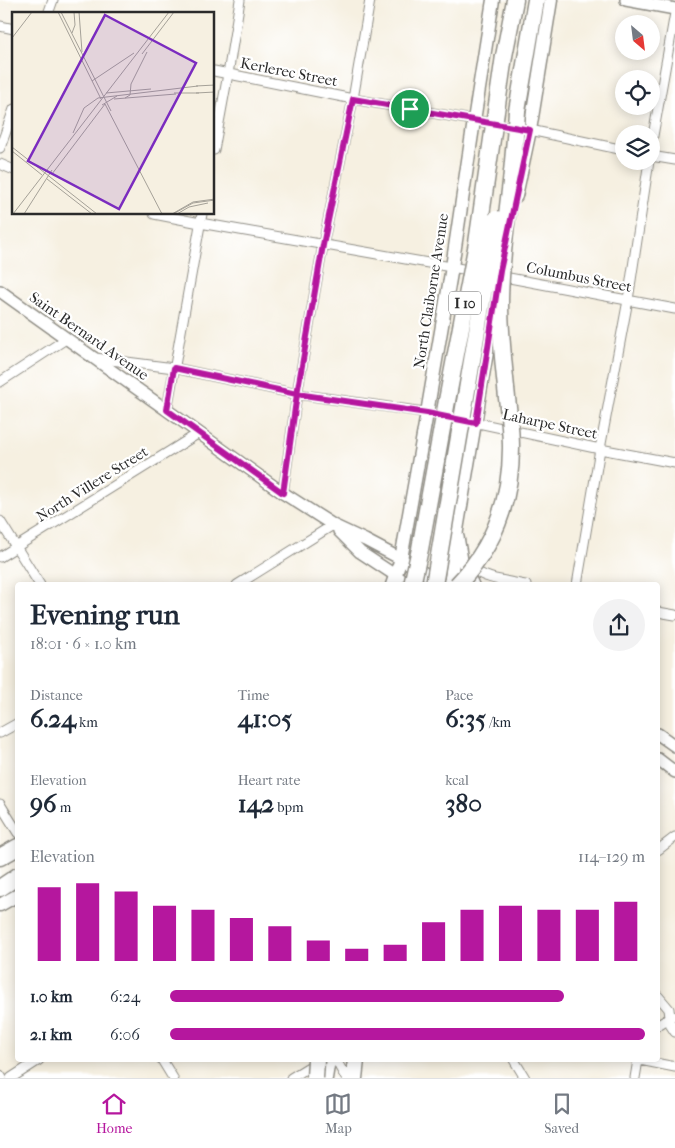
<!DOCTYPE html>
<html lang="en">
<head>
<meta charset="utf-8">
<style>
  body { margin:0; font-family:"IM FELL French Canon",serif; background:#f2f2f3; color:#1f2937; height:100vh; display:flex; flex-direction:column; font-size:19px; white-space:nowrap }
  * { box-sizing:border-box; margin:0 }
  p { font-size:16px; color:#747a83 }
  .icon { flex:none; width:28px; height:28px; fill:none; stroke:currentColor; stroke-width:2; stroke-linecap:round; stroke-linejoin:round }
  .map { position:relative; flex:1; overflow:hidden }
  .sheet { position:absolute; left:15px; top:582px; width:645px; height:480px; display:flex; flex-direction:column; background:#fff; border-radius:5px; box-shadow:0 2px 12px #0003 }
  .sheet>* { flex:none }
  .needle { width:32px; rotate:152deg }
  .fabs { position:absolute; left:615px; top:15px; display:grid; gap:10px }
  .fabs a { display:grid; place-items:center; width:45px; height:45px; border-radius:50%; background:#fff; box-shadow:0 2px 12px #0003; font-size:25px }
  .pin { position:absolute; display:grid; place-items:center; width:42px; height:42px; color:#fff; margin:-21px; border:2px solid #fff; border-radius:50%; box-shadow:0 1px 5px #0007 }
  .round { display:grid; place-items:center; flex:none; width:52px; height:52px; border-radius:26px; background:#f2f2f3 }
  .headline { display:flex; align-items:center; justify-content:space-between; height:85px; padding:0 15px }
  h1 { font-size:28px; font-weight:700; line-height:38px }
  .metrics { display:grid; grid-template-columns:repeat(3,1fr); gap:8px; height:85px; padding:5px 15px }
  .metrics div { display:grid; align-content:center }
  .metrics b { font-size:25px; font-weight:700 }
  .metrics small { font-size:14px; font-weight:400 }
  .metrics p { font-size:14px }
  .chart { height:140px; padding:10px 15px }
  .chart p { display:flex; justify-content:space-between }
  .chart svg { width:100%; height:90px; margin-top:5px; stroke:#b5179e; stroke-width:6 }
  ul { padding:0 15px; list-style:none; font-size:16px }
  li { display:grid; grid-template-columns:80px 60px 1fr; align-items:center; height:38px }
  li i { height:12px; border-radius:6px; background:#b5179e }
  .tab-bar { display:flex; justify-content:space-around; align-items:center; height:70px; border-top:1px solid #e0e1e3; background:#fff; font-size:14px; color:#747a83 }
  .tab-bar a { display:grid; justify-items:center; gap:2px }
  .tab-bar .selected { color:#b5179e }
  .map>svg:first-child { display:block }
</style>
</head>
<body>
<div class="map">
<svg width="675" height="1078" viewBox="0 0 675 1078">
  <rect width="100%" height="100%" fill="#fff"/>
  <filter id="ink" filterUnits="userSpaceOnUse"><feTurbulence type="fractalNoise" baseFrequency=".02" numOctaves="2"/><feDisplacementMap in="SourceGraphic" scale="10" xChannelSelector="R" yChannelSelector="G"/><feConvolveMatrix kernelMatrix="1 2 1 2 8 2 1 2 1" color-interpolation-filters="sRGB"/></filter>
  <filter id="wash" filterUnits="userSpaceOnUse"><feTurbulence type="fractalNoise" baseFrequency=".0096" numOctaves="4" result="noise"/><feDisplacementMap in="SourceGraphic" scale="20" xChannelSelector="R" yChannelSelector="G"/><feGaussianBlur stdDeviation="1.12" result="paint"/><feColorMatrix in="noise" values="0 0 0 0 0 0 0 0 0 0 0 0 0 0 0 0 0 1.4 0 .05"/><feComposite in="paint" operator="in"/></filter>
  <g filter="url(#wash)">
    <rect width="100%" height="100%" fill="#f6f0e1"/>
  </g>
  <g filter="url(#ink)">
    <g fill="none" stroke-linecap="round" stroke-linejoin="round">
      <defs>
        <path id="minor" d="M48 14 53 0
          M0 26 14 29
          M214 71 353 99 530 130 624 150
          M651 147 675 13
          M0 148 14 109
          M214 150 228 74 240 0
          M651 156 675 160
          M0 164 14 170
          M154 214 200 223 474 271
          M499 276 675 309
          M95 358 174 368 297 394 417 411 447 417
          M0 382 66 339
          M167 410 202 214
          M469 421 600 449 675 463
          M283 493 297 394 323 245 353 99 370 0
          M0 521 40 585
          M0 557 199 433
          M470 567C485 580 508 581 526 585
          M237 585 333 525
          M577 585 600 449 628 300 649 161
          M658 612 675 615
          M0 733 18 723
          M0 804 18 833
          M658 850 675 837
          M658 996 669 1009 671 1026 675 1032
          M658 1025 673 1016
          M162 1060 173 1078
          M336 1060 346 1078
          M514 1060 525 1078
          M640 1060 675 1067
          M0 1075 2 1078
          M11 1078 39 1060
          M291 1078 317 1062
          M635 1078 638 1060"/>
        <path id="tertiary" d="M626 0 675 9
          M0 291 283 493 333 525 365 540 401 559 441 583
          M339 531 360 552 410 585
          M458 537 462 560 473 585
          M658 734 675 746
          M658 759 675 772"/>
        <path id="secondary" d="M516 196 530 130 551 0
          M392 585 401 559 427 413 452 267 475 114 493 0
          M450 585 457 530 495 304
          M0 905 18 895"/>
        <path id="motorway" d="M504 56 515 0
          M517 111 536 0
          M0 857 18 847
          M0 888 18 876
          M324 1078 327 1060
          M354 1078 356 1060"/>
      </defs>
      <use href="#minor" stroke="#908e86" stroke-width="11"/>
      <use href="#tertiary" stroke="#908e86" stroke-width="14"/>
      <use href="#secondary" stroke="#908e86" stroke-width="15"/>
      <use href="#motorway" stroke="#908e86" stroke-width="19"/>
      <use href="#minor" stroke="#fff" stroke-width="9"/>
      <use href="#tertiary" stroke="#fff" stroke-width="11"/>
      <use href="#secondary" stroke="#fff" stroke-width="12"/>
      <use href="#motorway" stroke="#fff" stroke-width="16"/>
      <defs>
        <path id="motorway-bridge" d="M412 585 420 549 446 406 477 243 504 56
          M434 585 496 219
          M457 585C494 547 511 500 511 448 511 431 509 415 507 398 504 367 500 335 500 304 500 268 505 233 509 198 513 169 515 140 517 111
          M315 1078 316 1060"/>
      </defs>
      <use href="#motorway-bridge" stroke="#908e86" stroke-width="19" stroke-linecap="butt"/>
      <use href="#motorway-bridge" stroke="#fff" stroke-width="16"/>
    </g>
  </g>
  <g fill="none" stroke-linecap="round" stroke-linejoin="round" filter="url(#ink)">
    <defs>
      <path id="route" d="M410 109 353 99 323 245 297 394 174 368 167 410 283 493 297 394 427 413 476 423 500 271 530 130 410 109"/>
    </defs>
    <use href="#route" stroke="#fff" stroke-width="10"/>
    <use href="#route" stroke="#b5179e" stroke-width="6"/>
  </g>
  <g text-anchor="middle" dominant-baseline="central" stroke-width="4.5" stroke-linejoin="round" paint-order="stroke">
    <rect fill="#fff" stroke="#6b6b6b" stroke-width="1" x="449" y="291.5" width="32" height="23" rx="4"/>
    <g font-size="14" font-weight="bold" fill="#2b2b2b">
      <text x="465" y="303">I 10</text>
    </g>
    <g font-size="15" fill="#2b2b2b" stroke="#fff">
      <text transform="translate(289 72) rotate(11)">Kerlerec Street</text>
      <text transform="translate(579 277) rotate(11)">Columbus Street</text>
      <text transform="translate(431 291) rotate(-81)">North Claiborne Avenue</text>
      <text transform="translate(89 336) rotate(35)">Saint Bernard Avenue</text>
      <text transform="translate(550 424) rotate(12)">Laharpe Street</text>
      <text transform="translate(92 484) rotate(-32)">North Villere Street</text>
    </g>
  </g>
  <g transform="translate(12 12)">
    <rect width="202" height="202" fill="#f6f0e1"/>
    <path fill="none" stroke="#a5a198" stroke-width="1" d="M46 0 89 87M49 0 99 99M67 0 70 40M60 21 63 13 62 0M0 26 20 0M130 42 162 0M80 69 122 41M184 74 203 73M94 81 139 77M162 81H187M184 81 203 80M113 86 118 83 119 72 135 40M102 87 164 82M93 92 150 202M90 93 105 84M61 121 72 96 86 86 186 74M0 135 85 202M0 139 30 163M40 162 93 92M35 167 80 202M1 202 157 0M12 202 40 158M160 202 181 190 203 187M161 202 181 191 203 188M165 202 177 195 196 191"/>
    <path fill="#7b2cbf" fill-opacity="0.15" stroke="#7b2cbf" stroke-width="2.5" d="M93 3 184 51 107 197 16 149Z"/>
    <rect width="202" height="202" fill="none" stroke="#2b2b2b" stroke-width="2.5"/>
  </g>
</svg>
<div class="fabs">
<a><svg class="needle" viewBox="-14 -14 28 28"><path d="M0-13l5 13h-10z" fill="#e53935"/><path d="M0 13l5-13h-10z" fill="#747a83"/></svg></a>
<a><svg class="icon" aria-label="locate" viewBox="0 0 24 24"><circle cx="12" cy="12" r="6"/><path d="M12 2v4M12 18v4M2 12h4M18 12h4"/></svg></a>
<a><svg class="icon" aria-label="layers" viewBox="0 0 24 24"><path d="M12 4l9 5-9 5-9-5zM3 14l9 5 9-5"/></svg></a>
</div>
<div class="pin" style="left:410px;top:109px;background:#1e9e55"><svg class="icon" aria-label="arrive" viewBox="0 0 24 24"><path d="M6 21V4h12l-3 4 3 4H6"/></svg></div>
<section class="sheet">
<div class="headline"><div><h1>Evening run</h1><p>18:01 · 6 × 1.0 km</p></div><a class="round"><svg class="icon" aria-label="share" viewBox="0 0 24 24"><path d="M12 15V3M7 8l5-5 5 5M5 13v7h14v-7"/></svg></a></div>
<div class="metrics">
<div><p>Distance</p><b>6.24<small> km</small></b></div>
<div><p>Time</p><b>41:05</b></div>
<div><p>Pace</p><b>6:35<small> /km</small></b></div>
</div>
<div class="metrics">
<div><p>Elevation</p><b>96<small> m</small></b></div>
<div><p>Heart rate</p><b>142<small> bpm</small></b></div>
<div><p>kcal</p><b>380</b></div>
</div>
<div class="chart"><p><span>Elevation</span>114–129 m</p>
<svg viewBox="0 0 160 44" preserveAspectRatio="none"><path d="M5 44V8M15 44V6M25 44V10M35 44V17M45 44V19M55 44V23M65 44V27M75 44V34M85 44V38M95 44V36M105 44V25M115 44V19M125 44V17M135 44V19M145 44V19M155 44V15"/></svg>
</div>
<ul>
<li><b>1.0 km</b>6:24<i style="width:83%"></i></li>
<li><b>2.1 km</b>6:06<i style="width:100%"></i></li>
</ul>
</section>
</div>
<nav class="tab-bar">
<a class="selected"><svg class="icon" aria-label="home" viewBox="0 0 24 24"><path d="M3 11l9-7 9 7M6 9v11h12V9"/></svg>Home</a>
<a><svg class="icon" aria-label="map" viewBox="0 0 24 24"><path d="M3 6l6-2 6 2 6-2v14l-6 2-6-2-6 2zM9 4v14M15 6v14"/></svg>Map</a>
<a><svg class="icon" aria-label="saved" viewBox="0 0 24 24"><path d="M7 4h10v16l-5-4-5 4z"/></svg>Saved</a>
</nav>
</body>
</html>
